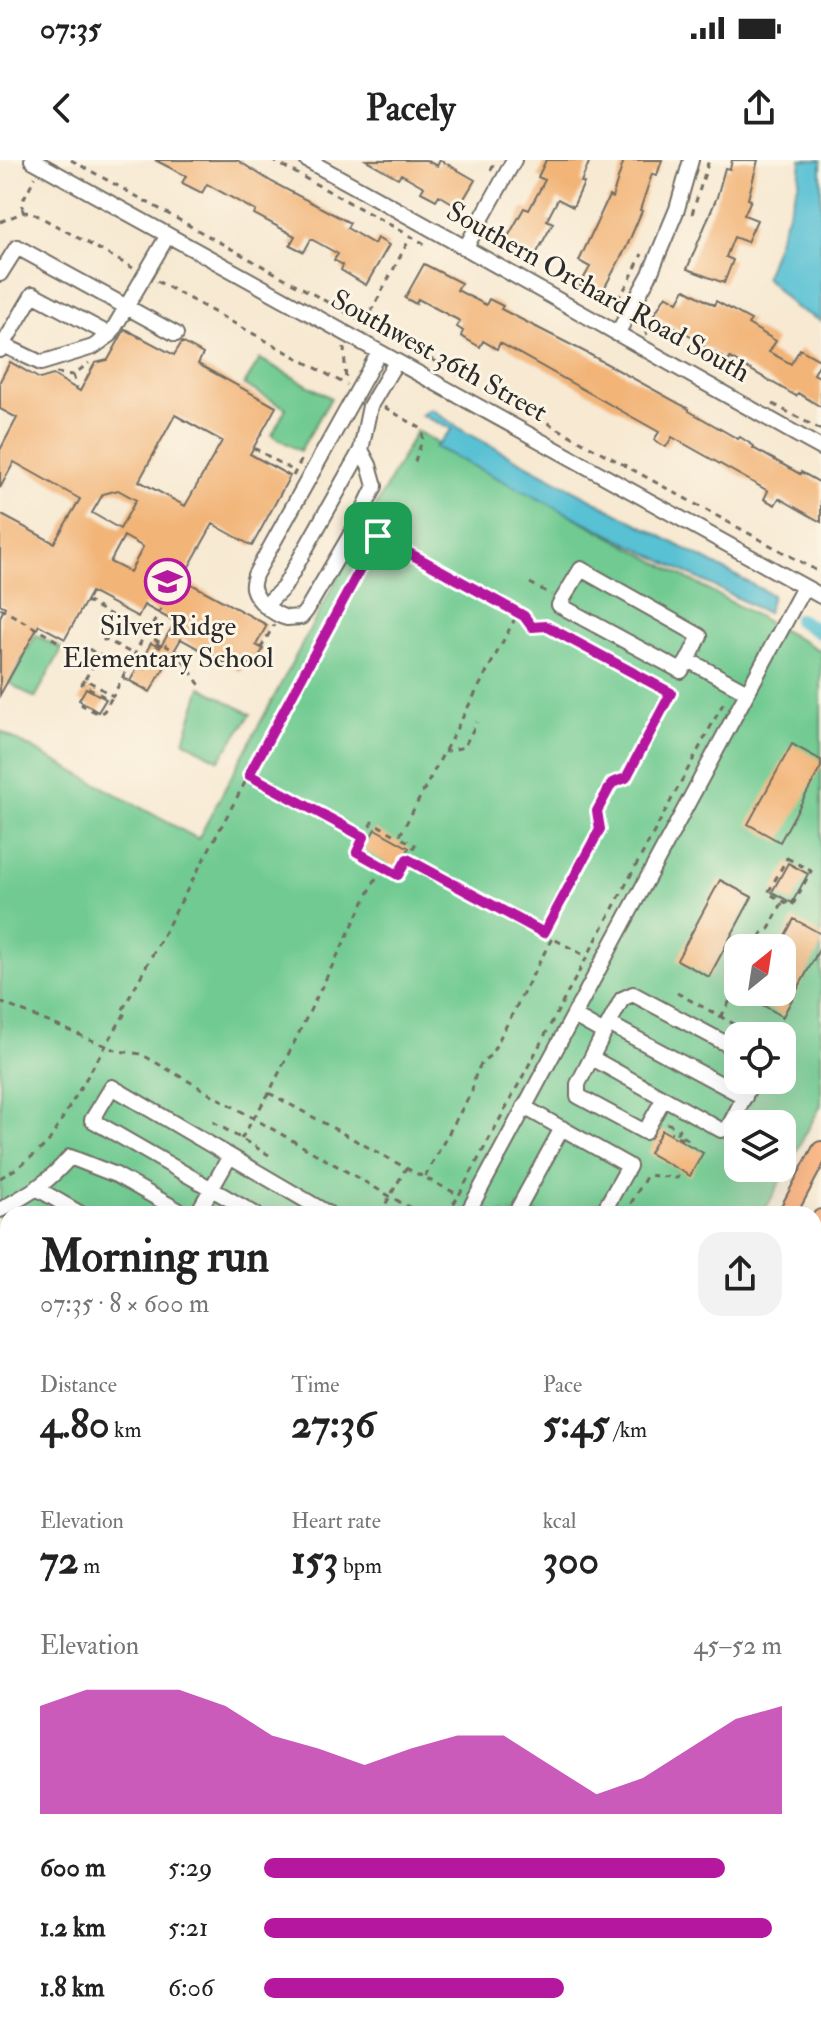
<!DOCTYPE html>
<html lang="en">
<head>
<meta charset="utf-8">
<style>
  body { margin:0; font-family:"IM FELL Double Pica",serif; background:#f2f2f2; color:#222; height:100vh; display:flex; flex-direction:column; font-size:30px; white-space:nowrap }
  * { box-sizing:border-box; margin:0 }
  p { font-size:26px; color:#767676 }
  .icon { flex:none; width:44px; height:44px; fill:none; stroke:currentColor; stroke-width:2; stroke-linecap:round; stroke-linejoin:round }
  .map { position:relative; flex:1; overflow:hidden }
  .sheet { position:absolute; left:0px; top:1046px; width:822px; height:828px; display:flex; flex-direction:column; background:#fff; border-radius:24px 24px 0 0; box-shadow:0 8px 32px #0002 }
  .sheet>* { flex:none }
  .needle { width:52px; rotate:30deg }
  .fabs { position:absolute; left:724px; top:774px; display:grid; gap:16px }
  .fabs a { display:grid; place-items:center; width:72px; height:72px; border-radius:16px; background:#fff; box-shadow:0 8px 32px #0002; font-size:40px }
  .pin { position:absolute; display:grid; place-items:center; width:68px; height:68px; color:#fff; margin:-34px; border-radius:16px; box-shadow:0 4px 12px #0006 }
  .round { display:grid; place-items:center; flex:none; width:84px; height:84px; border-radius:24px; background:#f2f2f2 }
  .head { display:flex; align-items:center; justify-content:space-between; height:136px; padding:0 40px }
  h1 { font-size:44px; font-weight:800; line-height:60px }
  .stats { display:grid; grid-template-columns:repeat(3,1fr); gap:12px; height:136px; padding:8px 40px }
  .stats div { display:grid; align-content:center }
  .stats b { font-size:40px; font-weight:800 }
  .stats small { font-size:22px; font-weight:400 }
  .stats p { font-size:22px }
  .chart { height:224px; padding:16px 40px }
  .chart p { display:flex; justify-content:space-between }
  .chart svg { width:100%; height:144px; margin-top:8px; fill:#b5179e; opacity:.7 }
  ul { padding:0 40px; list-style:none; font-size:26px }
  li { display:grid; grid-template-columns:128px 96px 1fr; align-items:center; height:60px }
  li i { height:20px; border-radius:10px; background:#b5179e }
  .status { display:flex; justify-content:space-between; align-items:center; height:56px; padding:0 40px; background:#fff; direction:ltr }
  .status svg { height:22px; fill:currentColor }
  header { display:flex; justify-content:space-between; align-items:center; height:104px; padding:0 40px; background:#fff; font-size:36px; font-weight:800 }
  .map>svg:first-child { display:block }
</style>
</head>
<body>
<div class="status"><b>07:35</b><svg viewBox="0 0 49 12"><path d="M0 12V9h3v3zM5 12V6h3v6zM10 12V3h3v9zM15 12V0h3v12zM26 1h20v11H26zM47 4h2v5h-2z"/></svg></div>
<header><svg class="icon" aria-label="back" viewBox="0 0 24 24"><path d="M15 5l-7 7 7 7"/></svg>Pacely<svg class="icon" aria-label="share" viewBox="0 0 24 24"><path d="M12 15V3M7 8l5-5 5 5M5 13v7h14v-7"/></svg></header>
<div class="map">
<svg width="821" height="1874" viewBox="0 0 821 1874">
  <rect width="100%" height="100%" fill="#fcf5e5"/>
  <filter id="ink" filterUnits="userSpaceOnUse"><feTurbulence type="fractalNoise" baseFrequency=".0125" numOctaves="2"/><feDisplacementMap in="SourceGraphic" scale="16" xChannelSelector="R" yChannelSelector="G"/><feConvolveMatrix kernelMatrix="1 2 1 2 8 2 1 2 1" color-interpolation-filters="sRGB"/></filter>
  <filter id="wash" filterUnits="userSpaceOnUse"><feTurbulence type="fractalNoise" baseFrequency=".006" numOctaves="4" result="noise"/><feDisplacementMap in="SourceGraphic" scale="32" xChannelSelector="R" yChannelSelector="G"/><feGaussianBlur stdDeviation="1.8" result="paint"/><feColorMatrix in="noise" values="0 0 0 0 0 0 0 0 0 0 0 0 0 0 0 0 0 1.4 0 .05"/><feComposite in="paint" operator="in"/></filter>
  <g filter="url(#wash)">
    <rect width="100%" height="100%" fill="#f7e9d2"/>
    <path fill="#70ca91" stroke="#4e7a5e" stroke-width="2" fill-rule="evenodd" d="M260 199 331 238 300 291 272 275 286 248 244 225Z
      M416 271 821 491V945L763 1054H8V1866H401L397 1874H0V571L198 679ZM738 788H782V832H738ZM738 876H782V920H738ZM738 964H782V1008H738Z
      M36 475 62 489 35 538 9 523Z
      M201 527 251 554 219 600 184 581Z"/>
    <path fill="#eeda9e" stroke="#8c8264" stroke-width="2" d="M8 1195V1284L0 1280V1196Z
      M35 1866H131L130 1874H32Z"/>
    <path fill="#58c1d4" stroke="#427680" stroke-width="2" d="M801 0H821V161L794 147 765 117 799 22Z
      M431 249 465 272 772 435 767 453 435 287 452 269 421 255Z"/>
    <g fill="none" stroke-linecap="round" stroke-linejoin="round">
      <path stroke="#58c1d4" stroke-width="14" d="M799 460 821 473
        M814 1131 821 1118
        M814 1409 821 1413
        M418 1874 422 1866"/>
    </g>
    <g id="blocks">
      <path fill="#f2b477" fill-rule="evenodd" d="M155 0H237L272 22 350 63 347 68 374 84 377 78 389 85 366 125 341 110 343 105 334 100 338 94 311 79 304 92 290 85 295 76 254 54 256 51 207 24 202 33 182 23 186 16Z
        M366 0H426L437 6 440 0 475 20 459 47 439 35 436 40 421 32 424 27 401 14 398 18Z
        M546 0H590L581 22 584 23 573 47 558 39 547 60 553 63 534 98 505 82 524 48 529 50 545 20 538 17Z
        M624 0H662L657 15 652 14 640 50 642 51 626 88 600 136 580 125 590 107 579 101 609 36 612 38Z
        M732 0H758L748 39 751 40 744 55 757 60 747 82 734 77 726 97 733 100 724 123 687 109 717 37 725 8 730 9Z
        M424 104 461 123 457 130 486 145 489 139 503 146 501 149 587 193 689 249V251L738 279 740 277 754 286 753 288 800 314 801 312 821 323V362L779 338 775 345 764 339 768 331 672 277 666 287 654 280 659 272 500 183 497 189 483 181 480 187 461 176 463 171 457 167 460 161 418 139 416 144 405 138Z
        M685 129 714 145 716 141 751 160 748 164 776 181 769 192 791 204 800 189 821 201 814 214 821 218V247L798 233 796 236 730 198 729 201 695 181 696 179 654 155 666 135 678 142Z
        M125 169 174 195 182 182 203 194 198 204 276 247 250 294 290 316 252 386 213 364 182 419 267 465 256 485 263 489 254 506 246 502 241 512 181 479 150 532 130 521 151 483 160 488 175 462 144 445 138 457 91 432 65 479 39 465 0 535V457L5 447 0 444V354L54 383 80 339 14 302 0 328V290L17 258 0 249V221L10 202 40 219 53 215 80 231 95 203 108 200ZM175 255 222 281 185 346 139 321ZM118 330 136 340 120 369 92 353 103 334ZM124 376 143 387 130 412 110 402Z
        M86 528 106 539 98 552 79 540Z
        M792 584 821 600V607L780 682 748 664Z
        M375 669 409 688 398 709 363 690Z
        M788 703 808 714 792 743 772 732Z
        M720 720 752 737 709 817 677 800Z
        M794 759 821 774V786L782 858V856L739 832H782V788H778Z
        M662 970 703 993 690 1016 649 993Z"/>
    </g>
  </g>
  <g filter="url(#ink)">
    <use href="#blocks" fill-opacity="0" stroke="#726e65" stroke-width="2"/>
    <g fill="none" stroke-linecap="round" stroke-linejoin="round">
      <defs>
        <path id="minor" d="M32 0 821 436
          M307 0C479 94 649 192 821 288
          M466 87 514 0
          M0 114 17 87 176 174
          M617 174 650 114 677 49 691 0
          M3 185 41 203 93 187 110 175 168 75
          M0 190 33 134 110 175
          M361 290 369 305 375 326 355 367 306 451 301 457C298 457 289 458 287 458 275 455 256 441 253 428 252 423 254 420 255 415L379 192
          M265 446 284 427 361 290 370 246 396 202
          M688 500 681 511 559 445 581 409 700 476 688 500 747 532
          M574 856 604 873 578 924V936L645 972 664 938
          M609 864 745 937
          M604 873 622 839 633 834 738 890
          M592 898 721 970 728 968 753 920
          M524 947 629 1006 602 1054
          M38 1029 81 1054
          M0 1050C30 1033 47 1024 70 997L116 1015 185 1054
          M197 1054 230 996
          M255 1054 92 960 112 927 329 1054
          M467 1054 804 427
          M515 1054 562 968
          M814 1519 821 1523
          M814 1549 821 1540
          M0 1585 8 1584
          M814 1695 821 1700
          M716 1866 719 1874
          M794 1874 806 1867"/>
        <path id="major" d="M787 1054 821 990
          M814 1071 821 1058
          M572 1866 574 1874
          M605 1866 608 1874"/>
      </defs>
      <use href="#minor" stroke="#726e65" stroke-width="18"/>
      <use href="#major" stroke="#726e65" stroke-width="20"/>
      <path stroke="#726e65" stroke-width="3" stroke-dasharray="6 6" stroke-linecap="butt" d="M71 0 358 159 356 163
        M272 0 425 84 428 80
        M491 10 495 0
        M23 51 22 42 35 17
        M692 54 709 0
        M0 62 24 52 33 53 133 108
        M490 73 492 85
        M157 121 347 225
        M608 147C625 136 633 111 642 94
        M358 159 821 413
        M365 163 410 78
        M638 164H642L647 175
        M127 170 141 178
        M344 187 346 223
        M56 213 73 215 89 203
        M73 215 77 228
        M773 244 821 270
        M384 247 422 269 423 278 414 304
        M254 288 294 311
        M293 316 304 295
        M530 423 552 435
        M86 441 145 474
        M0 448 78 493 82 494 86 490
        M147 475 163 445
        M103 481 105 479 133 494
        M156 485 157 484 166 488 167 486
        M261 488 274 465
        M89 489 99 496
        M134 493 160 506
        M141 508 142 507 149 510 152 504
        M123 518 148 530
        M85 519 100 495 119 507 124 513
        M103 537V536L82 524 85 519 113 536 145 474 177 492 201 527
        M83 543 82 545 99 554 104 551 112 537
        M444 592 464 587 477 562
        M250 614 378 376 524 456 532 467 546 466 671 533 626 618 612 623 597 651 600 669 544 773
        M364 677 372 662 399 677
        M787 698 811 711 792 746 768 733Z
        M407 699 415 685 399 677 518 453
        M754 788 762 773 769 769 783 741
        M677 833 736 865
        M0 842 118 891 141 894 414 1050 426 1054
        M721 857 738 826
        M269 933 406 1008 459 1035 725 540
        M213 962 269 995
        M667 963 679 969 677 973 687 979 686 981 670 972
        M241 979 269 933 382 706
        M425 1016 472 931C474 917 478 903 491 895L552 778
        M0 1018 17 1008 39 991 49 981 124 855 121 853 249 615 364 677 357 692 398 715 407 699 587 797
        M380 1054 406 1008
        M431 1054 450 1047
        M447 1054 459 1035
        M625 1054 647 1015 677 1018 681 1011
        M0 1306 8 1311
        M0 1392 8 1378
        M0 1750 8 1754"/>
      <use href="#minor" stroke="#fff" stroke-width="14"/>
      <use href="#major" stroke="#fbbb8c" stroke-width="16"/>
    </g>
  </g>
  <g fill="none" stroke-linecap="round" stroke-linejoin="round" filter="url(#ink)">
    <defs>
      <path id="route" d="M378 376 524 456 532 467 546 466 671 533 626 618 612 623 597 651 600 669 544 773 407 699 398 715 357 692 364 677 249 615Z"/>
    </defs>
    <use href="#route" stroke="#fff" stroke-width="16"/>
    <use href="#route" stroke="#b5179e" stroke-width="10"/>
  </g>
  <defs>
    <symbol id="school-ring" viewBox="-11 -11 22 22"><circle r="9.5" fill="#fcf5e5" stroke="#b5179e" stroke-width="1.5"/><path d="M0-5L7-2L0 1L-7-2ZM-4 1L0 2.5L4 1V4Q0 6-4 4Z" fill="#b5179e"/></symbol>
  </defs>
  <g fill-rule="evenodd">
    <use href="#school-ring" x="142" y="396" width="51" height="51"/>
  </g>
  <g text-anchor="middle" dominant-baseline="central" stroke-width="6" stroke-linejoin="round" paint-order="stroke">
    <g font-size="28" fill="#2b2b2b" stroke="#fcf5e5">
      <text transform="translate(598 132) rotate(29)">Southern Orchard Road South</text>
      <text transform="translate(439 196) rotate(29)">Southwest 36th Street</text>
    </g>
    <g font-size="28" fill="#2b2b2b" stroke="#fcf5e5">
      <text x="168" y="466">Silver Ridge<tspan x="168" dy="32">Elementary School</tspan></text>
    </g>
  </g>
</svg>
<div class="fabs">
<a><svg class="needle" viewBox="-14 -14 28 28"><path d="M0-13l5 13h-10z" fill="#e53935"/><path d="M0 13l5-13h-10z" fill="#767676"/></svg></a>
<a><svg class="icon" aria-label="locate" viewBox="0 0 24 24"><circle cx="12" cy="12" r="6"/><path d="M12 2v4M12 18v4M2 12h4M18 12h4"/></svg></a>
<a><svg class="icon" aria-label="layers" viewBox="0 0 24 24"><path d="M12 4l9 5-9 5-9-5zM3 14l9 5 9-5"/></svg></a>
</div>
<div class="pin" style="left:378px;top:376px;background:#1e9e55"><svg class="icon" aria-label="arrive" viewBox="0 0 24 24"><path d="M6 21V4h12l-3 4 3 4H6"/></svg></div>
<section class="sheet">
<div class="head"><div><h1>Morning run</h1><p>07:35 · 8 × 600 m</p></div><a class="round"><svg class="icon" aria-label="share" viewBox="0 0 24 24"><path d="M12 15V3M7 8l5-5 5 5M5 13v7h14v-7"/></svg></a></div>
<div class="stats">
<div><p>Distance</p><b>4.80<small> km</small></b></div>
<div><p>Time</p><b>27:36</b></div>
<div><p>Pace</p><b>5:45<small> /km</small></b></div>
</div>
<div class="stats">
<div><p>Elevation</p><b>72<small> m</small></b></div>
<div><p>Heart rate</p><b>153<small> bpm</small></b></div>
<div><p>kcal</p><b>300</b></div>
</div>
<div class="chart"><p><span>Elevation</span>45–52 m</p>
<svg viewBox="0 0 160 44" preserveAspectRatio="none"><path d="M0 44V11L10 6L20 6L30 6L40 11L50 20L60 24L70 29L80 24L90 20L100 20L110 29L120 38L130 33L140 24L150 15L160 11V44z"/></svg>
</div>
<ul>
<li><b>600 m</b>5:29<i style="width:89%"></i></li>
<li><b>1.2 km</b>5:21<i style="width:98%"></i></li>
<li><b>1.8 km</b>6:06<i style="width:58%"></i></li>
</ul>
</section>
</div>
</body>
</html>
